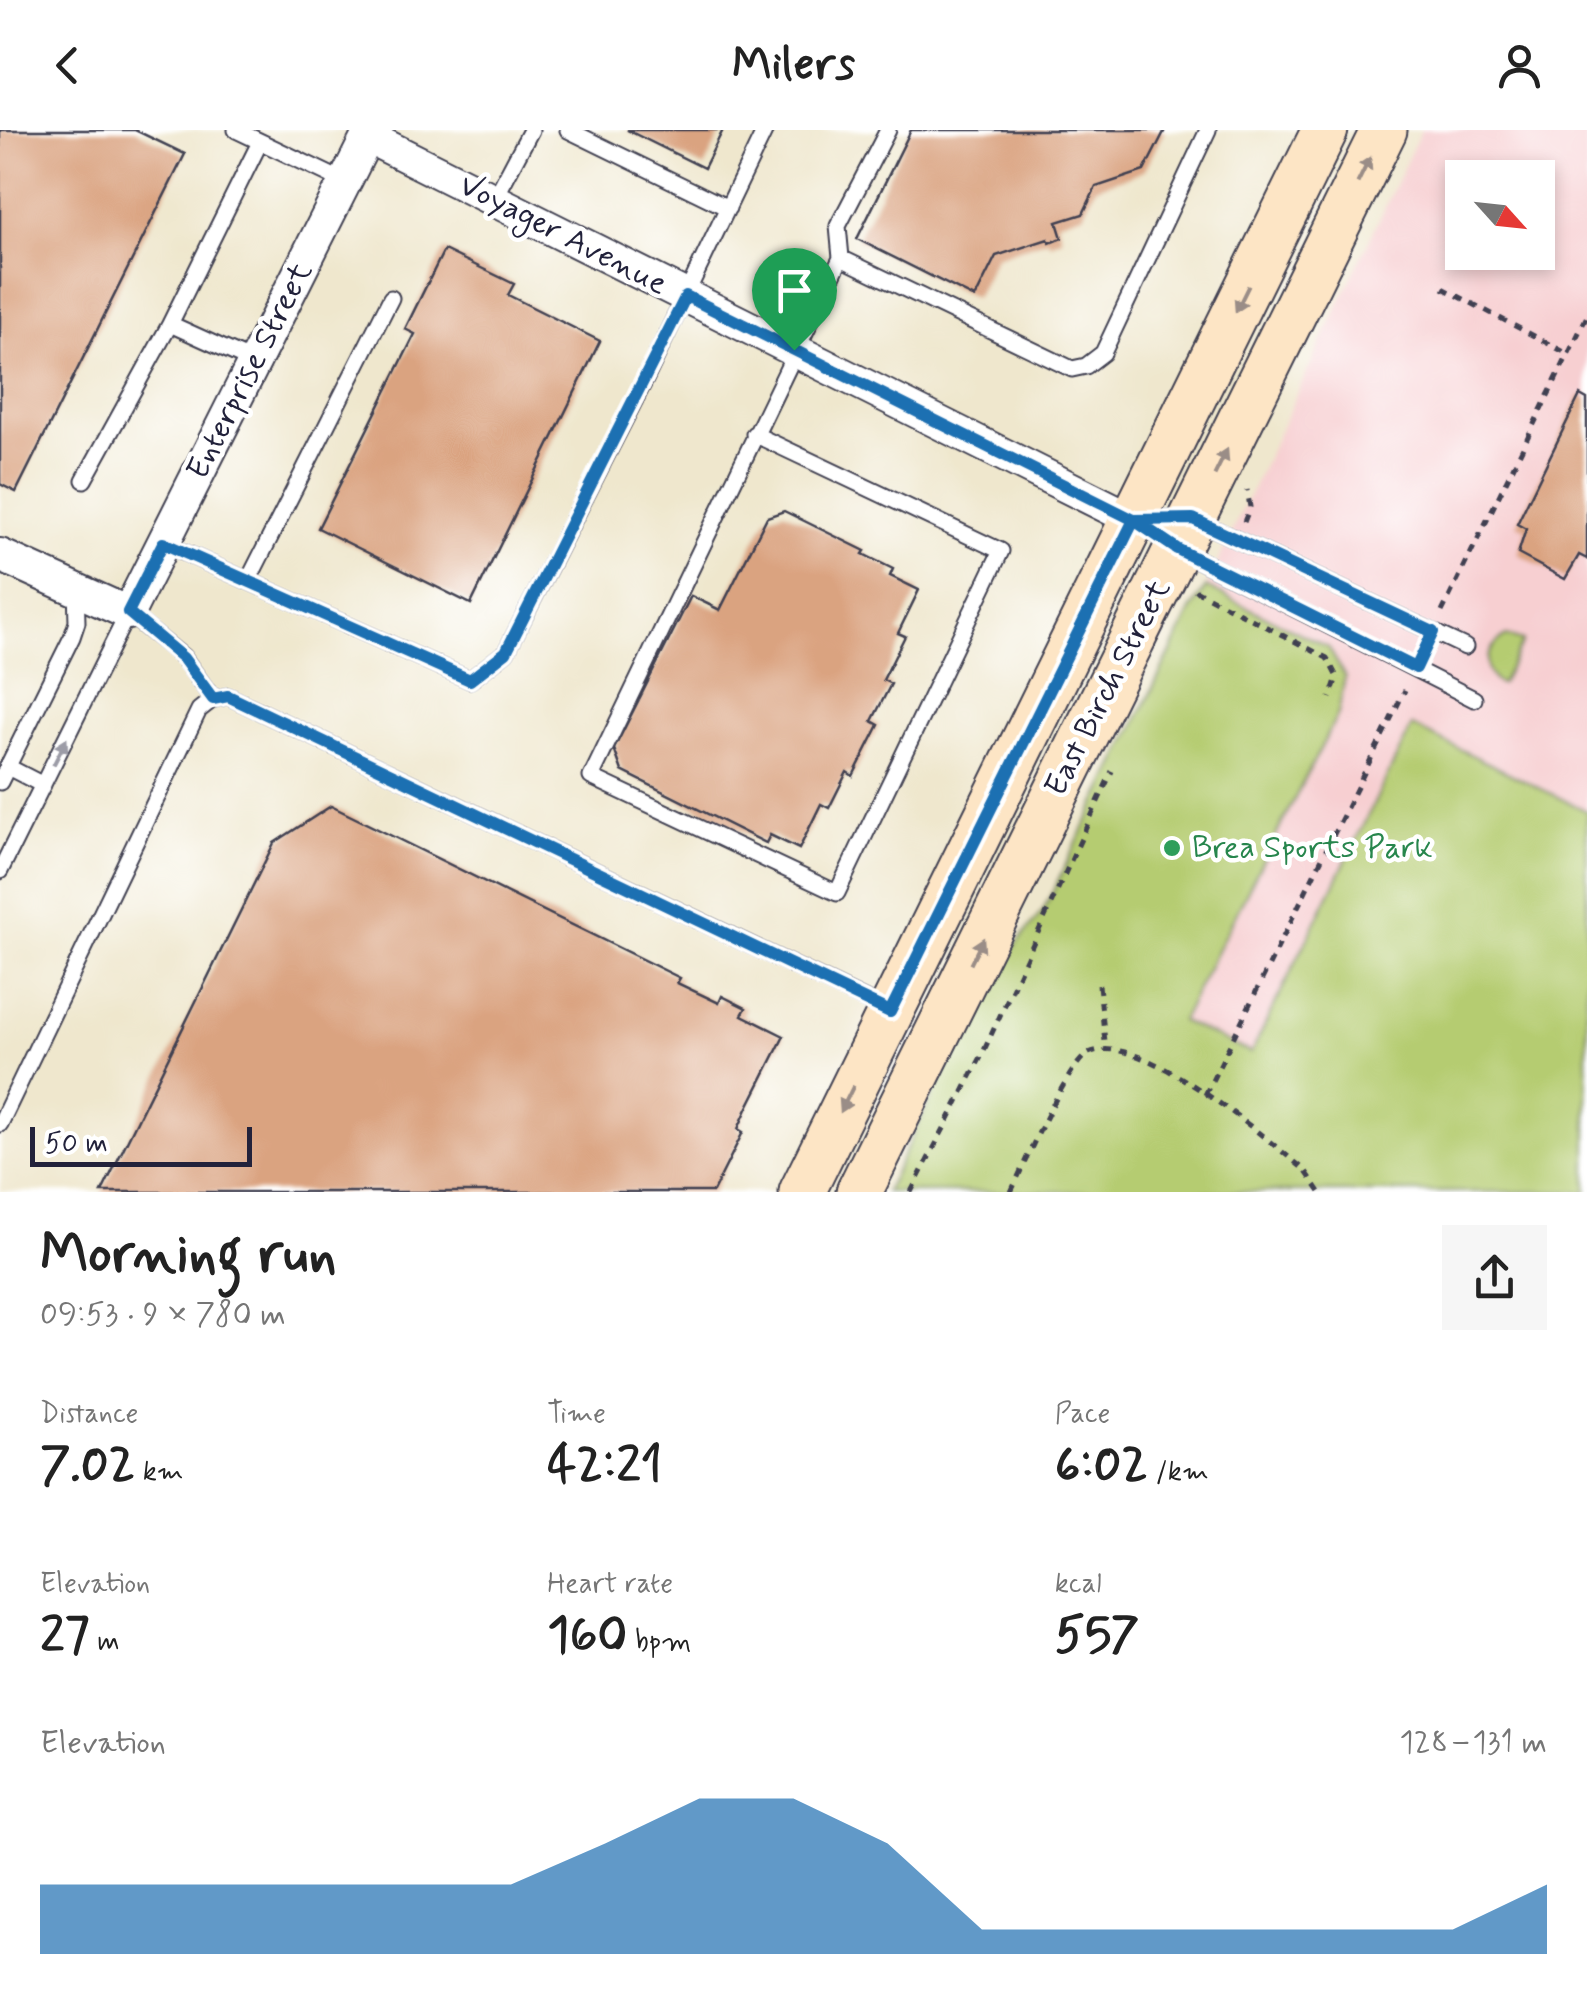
<!DOCTYPE html>
<html lang="en">
<head>
<meta charset="utf-8">
<style>
  body { margin:0; font-family:Mynerve,sans-serif; background:#f6f6f6; color:#222; height:100vh; display:flex; flex-direction:column; font-size:38px; white-space:nowrap }
  * { box-sizing:border-box; margin:0 }
  p { font-size:32px; color:#767676 }
  .icon { flex:none; width:55px; height:55px; fill:none; stroke:currentColor; stroke-width:2; stroke-linecap:round; stroke-linejoin:round }
  .map { position:relative; height:1062px; overflow:hidden }
  .side { display:flex; flex-direction:column; background:#fff; flex:1 }
  .side>* { flex:none }
  .needle { width:65px; rotate:117deg }
  .tools { position:absolute; left:1445px; top:30px; display:grid; gap:20px }
  .tools a { display:grid; place-items:center; width:110px; height:110px; border-radius:0px; background:#fff; box-shadow:0 5px 15px #0003; font-size:50px }
  .scale { position:absolute; left:30px; bottom:25px; width:222px; box-sizing:border-box; padding-left:10px; border:5px solid #22223b; border-top:0; font-size:28px; line-height:35px; white-space:nowrap; color:#22223b; -webkit-text-stroke:8px #fff; paint-order:stroke }
  .pin { position:absolute; display:grid; place-items:center; width:85px; height:85px; color:#fff; margin:-102px -42px; border-radius:50% 50% 50% 0; rotate:-45deg; box-shadow:0 0 10px #0007 }
  .pin .icon { rotate:45deg }
  .round { display:grid; place-items:center; flex:none; width:105px; height:105px; border-radius:0px; background:#f6f6f6 }
  .summary { display:flex; align-items:center; justify-content:space-between; height:170px; padding:0 40px }
  h1 { font-size:55px; font-weight:700; line-height:75px }
  .metrics { display:grid; grid-template-columns:repeat(3,1fr); gap:15px; height:170px; padding:10px 40px }
  .metrics div { display:grid; align-content:center }
  .metrics b { font-size:50px; font-weight:700 }
  .metrics small { font-size:28px; font-weight:400 }
  .metrics p { font-size:28px }
  .chart { height:280px; padding:20px 40px }
  .chart p { display:flex; justify-content:space-between }
  .chart svg { width:100%; height:180px; margin-top:10px; fill:#1f6fb2; opacity:.7 }
  header { display:flex; justify-content:space-between; align-items:center; height:130px; padding:0 40px; background:#fff; font-size:45px; font-weight:700 }
  .map>svg:first-child { display:block }
</style>
</head>
<body>
<header><svg class="icon" aria-label="back" viewBox="0 0 24 24"><path d="M15 5l-7 7 7 7"/></svg>Milers<svg class="icon" aria-label="person" viewBox="0 0 24 24"><circle cx="12" cy="8" r="4"/><path d="M4 21q1-7 8-7t8 7"/></svg></header>
<div class="map">
<svg width="1587" height="1062" viewBox="0 0 1587 1062">
  <rect width="100%" height="100%" fill="#fff"/>
  <filter id="ink" filterUnits="userSpaceOnUse"><feTurbulence type="fractalNoise" baseFrequency=".01" numOctaves="2"/><feDisplacementMap in="SourceGraphic" scale="20" xChannelSelector="R" yChannelSelector="G"/><feConvolveMatrix kernelMatrix="1 2 1 2 8 2 1 2 1" color-interpolation-filters="sRGB"/></filter>
  <filter id="wash" filterUnits="userSpaceOnUse"><feTurbulence type="fractalNoise" baseFrequency=".0048" numOctaves="4" result="noise"/><feDisplacementMap in="SourceGraphic" scale="40" xChannelSelector="R" yChannelSelector="G"/><feGaussianBlur stdDeviation="2.25" result="paint"/><feColorMatrix in="noise" values="0 0 0 0 0 0 0 0 0 0 0 0 0 0 0 0 0 1.4 0 .05"/><feComposite in="paint" operator="in"/></filter>
  <g filter="url(#wash)">
    <rect width="100%" height="100%" fill="#efe7cd"/>
    <path fill="#f7cfd1" fill-rule="evenodd" d="M1421 0H1587V1062H1460L1181 891 1338 584 1328 517 1206 457ZM1462 48H1538V122H1462Z"/>
    <path fill="#b5cc71" stroke="#6c7756" stroke-width="2.5" d="M1206 457 1328 517 1345 547 1338 584 1181 891 1251 923 1412 596 1587 681V1062H885L992 844 1043 781 1194 475Z
      M1506 506 1523 511 1501 554H1498C1479 538 1486 518 1506 506Z"/>
    <g id="blocks">
      <path fill="#daa380" d="M0 0H135L185 24 16 362 0 354Z
        M627 0H723L704 38Z
        M911 0H1165L1144 41 1096 57 1083 84 1057 92 1062 108 1050 113 1048 109 996 126 975 168 857 109Z
        M444 120 514 154 508 165 600 211 471 474 318 398 415 204 405 199Z
        M1580 265 1587 269V429L1579 425 1565 449 1518 424 1526 399 1517 394Z
        M784 381 865 421 863 424 893 439 890 446 919 460 898 503 905 506 883 550 891 554 872 591 879 595 853 646 847 642 829 678 821 674 799 719 770 705 766 713 622 641 614 619 691 466 720 480 767 387Z
        M331 676 680 848 677 853 719 873 722 866 746 878 742 885 784 906 747 979 738 999 743 1002 713 1062H102L274 713Z"/>
    </g>
  </g>
  <g filter="url(#ink)">
    <use href="#blocks" fill-opacity="0" stroke="#414051" stroke-width="2.5"/>
    <g fill="none" stroke-linecap="round" stroke-linejoin="round">
      <defs>
        <path id="lane" d="M236 0 345 52
          M568 0 728 78
          M494 70 531 0
          M841 128 1072 239 1086 236 1103 223 1208 0
          M254 232 170 194 260 12
          M754 304 1001 421 837 763 591 647 841 128 838 96 888 0
          M84 350 170 194
          M1138 390 1193 389 1465 517
          M1137 392 1177 419 1474 569
          M163 413 470 550 506 522 644 252 765 0
          M248 451 391 168
          M8 637 43 655
          M0 652 72 507 77 492 76 459
          M0 741 128 483 183 527 213 569
          M0 994 199 580 213 569 228 566 887 880"/>
        <path id="street" d="M368 7 1134 390
          M0 425 128 483 371 0"/>
        <path id="secondary" d="M802 1062 1325 0
          M859 1062 1384 0"/>
      </defs>
      <use href="#lane" stroke="#414051" stroke-width="19"/>
      <use href="#street" stroke="#414051" stroke-width="36"/>
      <use href="#secondary" stroke="#414051" stroke-width="49"/>
      <path stroke="#414051" stroke-width="5" stroke-dasharray="8 8" stroke-linecap="butt" d="M1443 158 1568 224
        M1244 392 1250 377 1247 360
        M1195 463 1197 461 1327 528 1337 547 1330 568
        M1442 482 1587 186
        M1099 855 1106 921
        M1205 965 1405 560
        M911 1062 981 927 1112 641
        M1011 1062C1024 1035 1067 934 1089 923 1141 899 1264 1008 1305 1040L1320 1062"/>
      <use href="#lane" stroke="#fff" stroke-width="15"/>
      <use href="#street" stroke="#fff" stroke-width="32"/>
      <use href="#secondary" stroke="#fde5c5" stroke-width="45"/>
    </g>
    <defs><path id="oneway-solid" d="M-6-.8H1V-3.2L6.5 0L1 3.2V.8H-6Z" transform="scale(2.5)"/></defs>
    <g fill="#9a8d87">
      <use href="#oneway-solid" transform="translate(1364 40) rotate(-64)"/>
      <use href="#oneway-solid" transform="translate(1242 169) rotate(116)"/>
      <use href="#oneway-solid" transform="translate(1221 332) rotate(-64)"/>
      <use href="#oneway-solid" transform="translate(977 821) rotate(-64)"/>
      <use href="#oneway-solid" transform="translate(847 969) rotate(116)"/>
    </g>
    <use fill="#9c9ca7" href="#oneway-solid" transform="translate(60 622) rotate(-63)"/>
  </g>
  <g fill="none" stroke-linecap="round" stroke-linejoin="round" filter="url(#ink)">
    <defs>
      <path id="route" d="M794 220 686 166 506 522 470 550 163 413 128 482 183 528 213 569 228 566 890 882 1134 390 1193 389 1433 502 1416 538 1177 419 1134 390 794 220"/>
    </defs>
    <use href="#route" stroke="#fff" stroke-width="20"/>
    <use href="#route" stroke="#1f6fb2" stroke-width="12"/>
  </g>
  <circle fill="#2e9e5b" stroke="#fff" stroke-width="4" cx="1172" cy="718" r="10"/>
  <g text-anchor="middle" dominant-baseline="central" stroke-width="9" stroke-linejoin="round" paint-order="stroke">
    <g font-size="32" fill="#22223b" stroke="#fff">
      <text transform="translate(563 105) rotate(27)">Voyager Avenue</text>
      <text transform="translate(250 241) rotate(-63)">Enterprise Street</text>
      <text transform="translate(1108 558) rotate(-63)">East Birch Street</text>
    </g>
    <g font-size="32" fill="#27864d" stroke="#fff" text-anchor="start">
      <text x="1192" y="718">Brea Sports Park</text>
    </g>
  </g>
</svg>
<div class="tools">
<a><svg class="needle" viewBox="-14 -14 28 28"><path d="M0-13l5 13h-10z" fill="#e53935"/><path d="M0 13l5-13h-10z" fill="#767676"/></svg></a>
</div>
<div class="scale">50 m</div>
<div class="pin" style="left:794px;top:220px;background:#1e9e55"><svg class="icon" aria-label="arrive" viewBox="0 0 24 24"><path d="M6 21V4h12l-3 4 3 4H6"/></svg></div>
</div>
<section class="side">
<div class="summary"><div><h1>Morning run</h1><p>09:53 · 9 × 780 m</p></div><a class="round"><svg class="icon" aria-label="share" viewBox="0 0 24 24"><path d="M12 15V3M7 8l5-5 5 5M5 13v7h14v-7"/></svg></a></div>
<div class="metrics">
<div><p>Distance</p><b>7.02<small> km</small></b></div>
<div><p>Time</p><b>42:21</b></div>
<div><p>Pace</p><b>6:02<small> /km</small></b></div>
</div>
<div class="metrics">
<div><p>Elevation</p><b>27<small> m</small></b></div>
<div><p>Heart rate</p><b>160<small> bpm</small></b></div>
<div><p>kcal</p><b>557</b></div>
</div>
<div class="chart"><p><span>Elevation</span>128–131 m</p>
<svg viewBox="0 0 160 44" preserveAspectRatio="none"><path d="M0 44V27L10 27L20 27L30 27L40 27L50 27L60 17L70 6L80 6L90 17L100 38L110 38L120 38L130 38L140 38L150 38L160 27V44z"/></svg>
</div>
</section>
</body>
</html>
